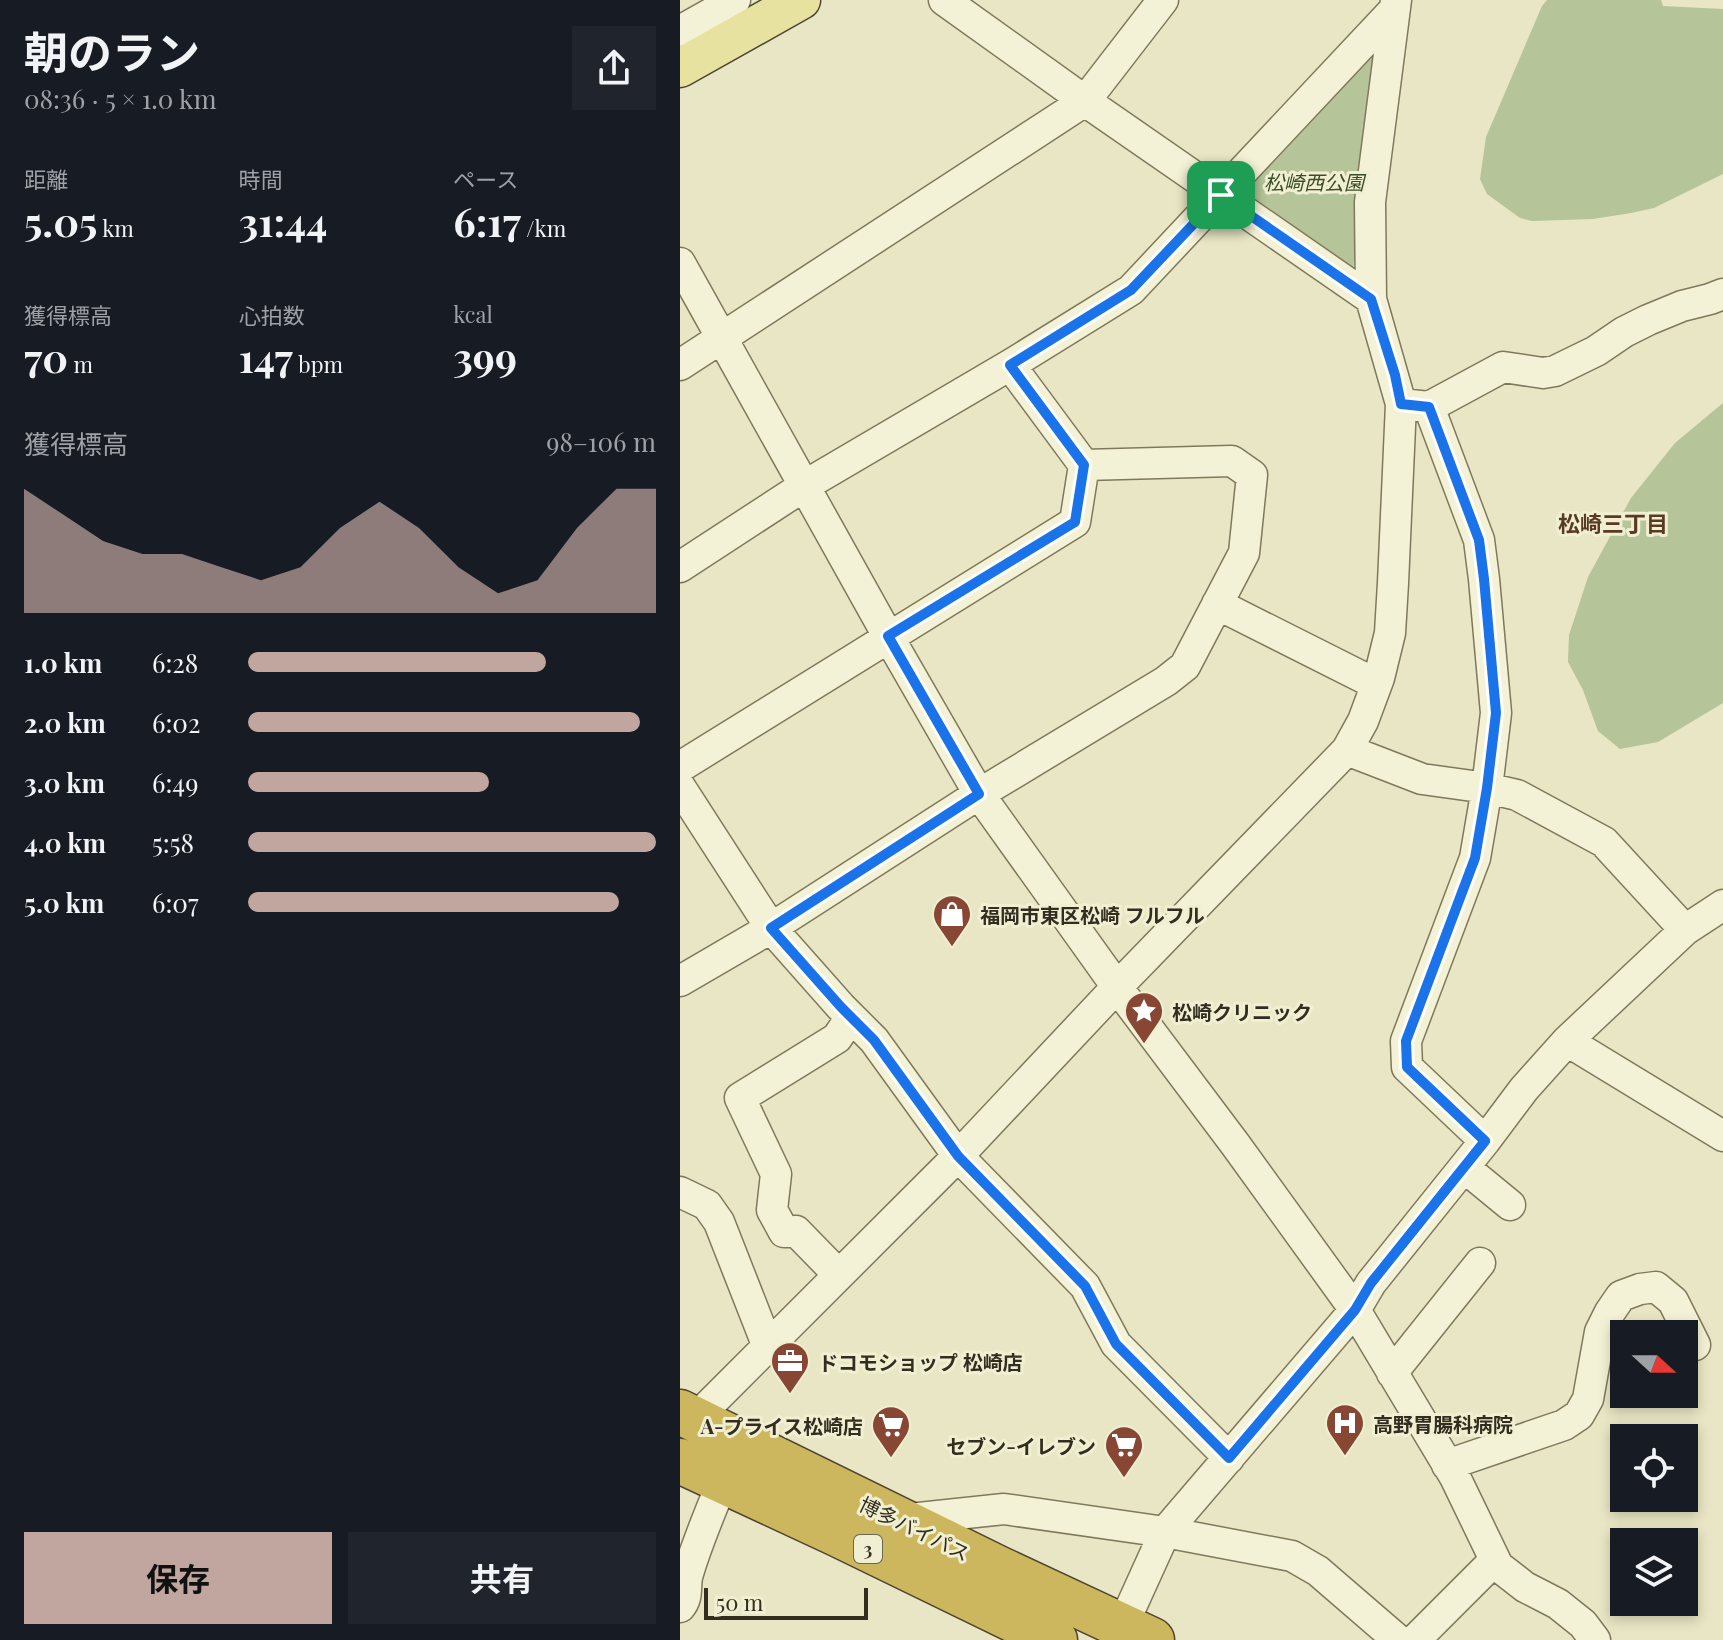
<!DOCTYPE html>
<html lang="ja">
<head>
<meta charset="utf-8">
<style>
  body { margin:0; font-family:"Playfair Display","Noto Sans JP",serif; background:#20242c; color:#f1f3f6; height:100vh; display:flex; flex-direction:column; font-size:30px; white-space:nowrap }
  * { box-sizing:border-box; margin:0 }
  p { font-size:26px; color:#9ea1a6 }
  .icon { flex:none; width:44px; height:44px; fill:none; stroke:currentColor; stroke-width:2; stroke-linecap:round; stroke-linejoin:round }
  .map { position:relative; flex:1; overflow:hidden }
  .panel { display:flex; flex-direction:column; background:#171b24; width:680px }
  .panel>* { flex:none }
  .needle { width:52px; rotate:111deg }
  .buttons { position:absolute; left:930px; top:1320px; display:grid; gap:16px }
  .buttons a { display:grid; place-items:center; width:88px; height:88px; border-radius:0px; background:#171b24; box-shadow:0 4px 12px #0003; font-size:40px }
  .scale { position:absolute; left:24px; bottom:20px; width:164px; box-sizing:border-box; padding-left:8px; border:4px solid #322d1f; border-top:0; font-size:22px; line-height:28px; white-space:nowrap; color:#322d1f; -webkit-text-stroke:6px #f0efd2; paint-order:stroke }
  .pin { position:absolute; display:grid; place-items:center; width:68px; height:68px; color:#fff; margin:-34px; border-radius:16px; box-shadow:0 4px 12px #0006 }
  .round { display:grid; place-items:center; flex:none; width:84px; height:84px; border-radius:0px; background:#20242c }
  .head { display:flex; align-items:center; justify-content:space-between; height:136px; padding:0 24px }
  h1 { font-size:44px; font-weight:700; line-height:60px }
  .metrics { display:grid; grid-template-columns:repeat(3,1fr); gap:12px; height:136px; padding:8px 24px }
  .metrics div { display:grid; align-content:center }
  .metrics b { font-size:40px; font-weight:700 }
  .metrics small { font-size:22px; font-weight:400 }
  .metrics p { font-size:22px }
  .chart { height:224px; padding:16px 24px }
  .chart p { display:flex; justify-content:space-between }
  .chart svg { width:100%; height:144px; margin-top:8px; fill:#c1a69f; opacity:.7 }
  .cta { display:flex; gap:16px; margin-top:auto; padding:16px 24px }
  .cta a { flex:1; height:92px; border-radius:0px; background:#c1a69f; color:#111; font-size:32px; font-weight:700; line-height:92px; text-align:center }
  .cta a+a { background:#20242c; color:#f1f3f6 }
  ul { padding:0 24px; list-style:none; font-size:26px }
  li { display:grid; grid-template-columns:128px 96px 1fr; align-items:center; height:60px }
  li i { height:20px; border-radius:10px; background:#c1a69f }
  main { display:flex; flex:1; min-height:0 }
  .map>svg:first-child { display:block }
</style>
</head>
<body>
<main>
<section class="panel">
<div class="head"><div><h1>朝のラン</h1><p>08:36 · 5 × 1.0 km</p></div><a class="round"><svg class="icon" aria-label="share" viewBox="0 0 24 24"><path d="M12 15V3M7 8l5-5 5 5M5 13v7h14v-7"/></svg></a></div>
<div class="metrics">
<div><p>距離</p><b>5.05<small> km</small></b></div>
<div><p>時間</p><b>31:44</b></div>
<div><p>ペース</p><b>6:17<small> /km</small></b></div>
</div>
<div class="metrics">
<div><p>獲得標高</p><b>70<small> m</small></b></div>
<div><p>心拍数</p><b>147<small> bpm</small></b></div>
<div><p>kcal</p><b>399</b></div>
</div>
<div class="chart"><p><span>獲得標高</span>98–106 m</p>
<svg viewBox="0 0 160 44" preserveAspectRatio="none"><path d="M0 44V6L10 14L20 22L30 26L40 26L50 30L60 34L70 30L80 18L90 10L100 18L110 30L120 38L130 34L140 18L150 6L160 6V44z"/></svg>
</div>
<ul>
<li><b>1.0 km</b>6:28<i style="width:73%"></i></li>
<li><b>2.0 km</b>6:02<i style="width:96%"></i></li>
<li><b>3.0 km</b>6:49<i style="width:59%"></i></li>
<li><b>4.0 km</b>5:58<i style="width:100%"></i></li>
<li><b>5.0 km</b>6:07<i style="width:91%"></i></li>
</ul>
<div class="cta"><a>保存</a><a>共有</a></div>
</section>
<div class="map">
<svg width="1043" height="1640" viewBox="0 0 1043 1640">
  <rect width="100%" height="100%" fill="#e8e6c4"/>
  <path fill="#b5c499" d="M867 0H981L983 6 1043 9V174L974 208 951 213 913 219 852 221 840 218 807 194 800 179 806 137 862 6Z
    M695 44 673 270 560 190Z
    M1043 403V703L978 742 940 749 918 731 903 690 888 662 889 635 908 577 951 498 995 443Z"/>
  <g fill="none" stroke-linecap="round" stroke-linejoin="round">
    <defs>
      <path id="minor" d="M264 0 405 101 691 299
        M0 31 55 0
        M0 263 208 636 299 794 437 987 555 1144 675 1310 775 1477 818 1566 845 1587 878 1604 903 1624 915 1640
        M0 365 405 101 483 0
        M721 404 749 407 799 540 804 579 816 713 807 788 795 858 726 1041 727 1067 805 1141
        M749 407 823 367 863 373 875 371 916 351 944 332 968 320 1002 306 1030 299 1043 294
        M0 567 124 486 330 365 451 290 714 10
        M537 604 696 684
        M667 750 742 779 807 788 837 795 924 842 1005 930
        M0 767 395 522 404 465 330 365
        M0 787 91 928 161 1007 194 1040 278 1156 405 1286 436 1344 549 1458
        M0 981 91 928 299 794 486 681 505 666 564 553 572 475 552 461 404 465
        M887 1041 1043 1136
        M785 1168 830 1205
        M0 1192 27 1205 39 1222 88 1347
        M159 1275 116 1231 104 1232 92 1210 96 1174 60 1098 157 1038 171 1017
        M712 1373 800 1263
        M15 1419 278 1156 437 987 667 750 683 721 699 678 710 633 713 583 721 404 691 299 690 202 716 0
        M767 1465 884 1425 899 1415 908 1399 920 1332 930 1312 941 1296 960 1289 976 1287 993 1301 1015 1345
        M220 1520 324 1509 485 1532 612 1556 638 1571 718 1640
        M0 1607C8 1598 5 1589 7 1577 16 1545 30 1512 43 1481
        M436 1640 485 1532 675 1310 691 1283 805 1141 844 1089 887 1041 1005 930 1043 905
        M735 1640 815 1560"/>
      <path id="major" d="M0 68 121 0"/>
      <path id="highway" d="M0 1412 318 1568 472 1640
        M0 1461 157 1534 375 1640"/>
    </defs>
    <use href="#minor" stroke="#80785c" stroke-width="33"/>
    <use href="#major" stroke="#4e4530" stroke-width="41"/>
    <use href="#highway" stroke="#4e4530" stroke-width="47"/>
    <use href="#minor" stroke="#f4f2d6" stroke-width="30"/>
    <use href="#major" stroke="#e7e2a0" stroke-width="38"/>
    <use href="#highway" stroke="#cdb75e" stroke-width="44"/>
  </g>
  <g fill="none" stroke-linecap="round" stroke-linejoin="round">
    <defs>
      <path id="route" d="M541 195 691 299 715 375 721 404 749 407 799 540 804 579 816 713 807 788 795 858 726 1041 727 1067 805 1141 691 1283 675 1310 549 1458 436 1344 405 1286 278 1156 194 1040 161 1007 91 928 299 794 208 636 395 522 404 465 330 365 451 290Z"/>
    </defs>
    <use href="#route" stroke="#fff" stroke-width="16"/>
    <use href="#route" stroke="#1a73e8" stroke-width="10"/>
  </g>
  <defs>
    <symbol id="shop-pin" viewBox="-11 -11 22 30"><path d="M0 17L-7.5 6A9.5 9.5 0 1 1 7.5 6Z" fill="#874734" stroke="#f0efd2"/><path d="M-5-2.5h2.3a2.7 3.5 0 0 1 5.4 0H5L5.5 6h-11ZM-1.5-2.5h3a1.5 2.3 0 0 0-3 0Z" fill="#fff"/></symbol>
    <symbol id="sight-pin" viewBox="-11 -11 22 30"><path d="M0 17L-7.5 6A9.5 9.5 0 1 1 7.5 6Z" fill="#874734" stroke="#f0efd2"/><path d="M0-6L1.8-2.2L6-1.7L2.9 1.2L3.7 5.4L0 3.3L-3.7 5.4L-2.9 1.2L-6-1.7L-1.8-2.2Z" fill="#fff"/></symbol>
    <symbol id="office-pin" viewBox="-11 -11 22 30"><path d="M0 17L-7.5 6A9.5 9.5 0 1 1 7.5 6Z" fill="#874734" stroke="#f0efd2"/><path d="M-6-3h4V-5.5h4V-3h4V5H-6ZM-1-4.5V-3h2v-1.5ZM-6 0V1H6V0Z" fill="#fff"/></symbol>
    <symbol id="hospital-pin" viewBox="-11 -11 22 30"><path d="M0 17L-7.5 6A9.5 9.5 0 1 1 7.5 6Z" fill="#874734" stroke="#f0efd2"/><path d="M-5-5h3v3.5h4V-5h3V5h-3V1.5h-4V5h-3Z" fill="#fff"/></symbol>
    <symbol id="supermarket-pin" viewBox="-11 -11 22 30"><path d="M0 17L-7.5 6A9.5 9.5 0 1 1 7.5 6Z" fill="#874734" stroke="#f0efd2"/><path d="M-6-5.5h2.5l.6 2H6L4.5 2H-2.5L-4.4-4H-6ZM-1.5 3.2a1.3 1.3 0 1 0 .1 0ZM3 3.2a1.3 1.3 0 1 0 .1 0Z" fill="#fff"/></symbol>
  </defs>
  <g fill-rule="evenodd">
    <use href="#shop-pin" x="250" y="892" width="44" height="60"/>
    <use href="#sight-pin" x="442" y="989" width="44" height="60"/>
    <use href="#office-pin" x="88" y="1339" width="44" height="60"/>
    <use href="#hospital-pin" x="643" y="1401" width="44" height="60"/>
    <use href="#supermarket-pin" x="189" y="1403" width="44" height="60"/>
    <use href="#supermarket-pin" x="422" y="1423" width="44" height="60"/>
  </g>
  <g text-anchor="middle" dominant-baseline="central" stroke-width="6" stroke-linejoin="round" paint-order="stroke">
    <rect fill="#f0efd2" stroke="#6b6755" stroke-width="2" x="174" y="1535" width="28" height="28" rx="6"/>
    <g font-size="18" font-weight="bold" fill="#322d1f">
      <text x="188" y="1549">3</text>
    </g>
    <g font-size="20" font-style="italic" fill="#3a4c28" stroke="#f0efd2">
      <text x="634" y="181">松崎西公園</text>
    </g>
    <g font-size="20" font-weight="bold" fill="#322d1f" stroke="#f0efd2" text-anchor="start">
      <text x="300" y="914">福岡市東区松崎 フルフル</text>
      <text x="492" y="1011">松崎クリニック</text>
      <text x="138" y="1361">ドコモショップ 松崎店</text>
      <text x="693" y="1423">高野胃腸科病院</text>
      <text x="183" y="1425" text-anchor="end">A-プライス松崎店</text>
      <text x="416" y="1445" text-anchor="end">セブン-イレブン</text>
    </g>
    <g font-size="20" fill="#322d1f" stroke="#f0efd2">
      <text transform="translate(235 1528) rotate(26)">博多バイパス</text>
    </g>
    <g font-size="22" font-weight="bold" fill="#593b23" stroke="#f0efd2">
      <text x="933" y="523">松崎三丁目</text>
    </g>
  </g>
</svg>
<div class="buttons">
<a><svg class="needle" viewBox="-14 -14 28 28"><path d="M0-13l5 13h-10z" fill="#e53935"/><path d="M0 13l5-13h-10z" fill="#9ea1a6"/></svg></a>
<a><svg class="icon" aria-label="locate" viewBox="0 0 24 24"><circle cx="12" cy="12" r="6"/><path d="M12 2v4M12 18v4M2 12h4M18 12h4"/></svg></a>
<a><svg class="icon" aria-label="layers" viewBox="0 0 24 24"><path d="M12 4l9 5-9 5-9-5zM3 14l9 5 9-5"/></svg></a>
</div>
<div class="scale">50 m</div>
<div class="pin" style="left:541px;top:195px;background:#1e9e55"><svg class="icon" aria-label="arrive" viewBox="0 0 24 24"><path d="M6 21V4h12l-3 4 3 4H6"/></svg></div>
</div>
</main>
</body>
</html>
